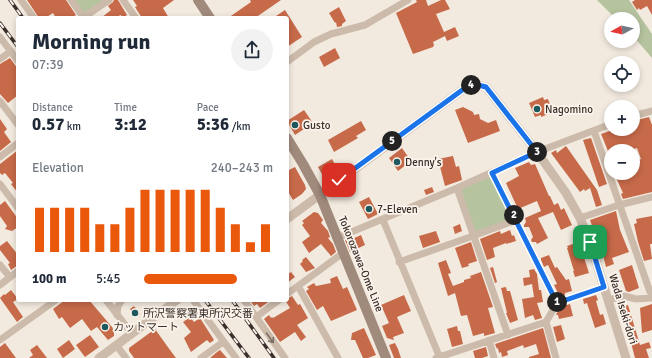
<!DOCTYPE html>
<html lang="en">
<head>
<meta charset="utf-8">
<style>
  body { margin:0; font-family:Signika,"Noto Sans JP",sans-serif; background:#f2f2f3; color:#1f2937; height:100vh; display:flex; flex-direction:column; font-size:15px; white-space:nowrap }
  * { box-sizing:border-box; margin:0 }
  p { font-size:13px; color:#747a83 }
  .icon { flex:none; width:22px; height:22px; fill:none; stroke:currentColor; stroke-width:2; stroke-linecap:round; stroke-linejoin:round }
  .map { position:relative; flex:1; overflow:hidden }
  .panel { position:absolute; left:16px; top:16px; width:273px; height:286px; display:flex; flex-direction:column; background:#fff; border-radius:4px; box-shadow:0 2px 6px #0003 }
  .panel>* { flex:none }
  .needle { width:26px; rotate:262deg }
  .controls { position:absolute; left:604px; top:12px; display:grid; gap:8px }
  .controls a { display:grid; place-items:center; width:36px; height:36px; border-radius:50%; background:#fff; box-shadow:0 2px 6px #0003; font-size:20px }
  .pin { position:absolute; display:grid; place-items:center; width:34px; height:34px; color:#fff; margin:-17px; border-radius:8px; box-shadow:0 2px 6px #0006 }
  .km { position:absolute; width:20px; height:20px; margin:-10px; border-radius:50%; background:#222; color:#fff; font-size:11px; line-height:20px; text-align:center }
  .round { display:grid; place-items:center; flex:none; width:42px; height:42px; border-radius:21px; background:#f2f2f3 }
  .headline { display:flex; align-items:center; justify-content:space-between; height:68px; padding:0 16px }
  h1 { font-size:22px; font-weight:700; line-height:30px }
  .metrics { display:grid; grid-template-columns:repeat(3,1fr); gap:6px; height:68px; padding:4px 16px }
  .metrics div { display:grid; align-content:center }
  .metrics b { font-size:17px; font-weight:700 }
  .metrics small { font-size:11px; font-weight:400 }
  .metrics p { font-size:11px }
  .chart { height:112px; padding:8px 16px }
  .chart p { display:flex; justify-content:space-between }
  .chart svg { width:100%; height:72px; margin-top:4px; stroke:#ea580c; stroke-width:6 }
  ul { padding:0 16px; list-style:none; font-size:13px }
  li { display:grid; grid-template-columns:64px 48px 1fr; align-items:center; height:30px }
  li i { height:10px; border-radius:5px; background:#ea580c }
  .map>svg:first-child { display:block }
</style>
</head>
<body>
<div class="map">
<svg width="652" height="358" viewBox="0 0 652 358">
  <rect width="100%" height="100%" fill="#f3eadf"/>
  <path fill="#b6c39f" d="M74 0H107L86 14 83 13Z
    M597 0H629L652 34V58L633 36V19H616Z
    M491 176 512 219 474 234 459 190Z"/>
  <path fill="#c76a49" d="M27 0H66L76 15 71 18H56L53 13 45 18H39Z
    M114 0H118L127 15 124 17 120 15 117 18H101L111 10 108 6 113 2Z
    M133 0H174L163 8 169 18H142L135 7 137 6Z
    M250 0H281L255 18H228L251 2Z
    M416 0H426L428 6 441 0H445L450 9 436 14 444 32 455 27 459 36 447 41 445 36 433 42 434 45 433 47 413 54 396 13 417 2Z
    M635 0H652V15L647 6 640 10 639 8 637 10 632 2Z
    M339 7 346 21 342 24V26L337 27 336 22 335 23 329 13Z
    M285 10 302 37 287 47V18H273Z
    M335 48 340 58 324 67 319 57Z
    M10 58 18 69V95L8 103 0 94V64Z
    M543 97 544 100 548 99 552 110 550 111 551 113 541 117V115L535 117 529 103Z
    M463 107 473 112 474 115 479 114 480 119 488 123 496 120 500 131 468 143 455 110Z
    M304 110 313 123 295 135 287 121Z
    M649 117 652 125V192L623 199 621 194 623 193 614 173H623L624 176 633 173V162L641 159 637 148 629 151H608L601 134 615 129H622L623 132 633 129V121Z
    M0 119 7 129 4 132 11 142 0 151Z
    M361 121 366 130 356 136 358 138 334 152 328 140Z
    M591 138 607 184 599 187 583 140Z
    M566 146 597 190 602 205 596 207 590 188 585 191 584 189 580 192 551 153 556 150 557 153Z
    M402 148 411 161 398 171 389 158Z
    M18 150V193L11 184 13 183 5 173 2 175 0 173V164Z
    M453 156 456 167 459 166 462 180 445 186 438 159Z
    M332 159 338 170 324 178 318 167Z
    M529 162 531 165 535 164 549 196H550L554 205 558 203 561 210 564 208 572 225 561 230 553 212 538 218 548 238 537 244 536 242H532L531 240 533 237 529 227H524V225L526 222 525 218 541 211 537 201 518 209 506 183 519 176 515 168Z
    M295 167 305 185 306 189 302 194 293 200 287 190V171Z
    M432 187 434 192 426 195 424 190Z
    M369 197 378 214 368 219 359 202Z
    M5 201 18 219V227L12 231 5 229 7 226 0 216V205Z
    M616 211 620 230 629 252 612 258 614 264 606 267 601 247 597 237H596L590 220Z
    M314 212 318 213 323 220 321 223 328 231 330 237 328 238 333 244 336 252 331 256 321 244 309 253 302 242 310 236 302 225 304 223 302 221Z
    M652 216V244H650L652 259 644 261 638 242 634 224 637 223 636 219Z
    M460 224 462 231 455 234 453 227Z
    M510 230 512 236 514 235 516 241 506 244V243L493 248 495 257 487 260 480 239 500 231 501 234Z
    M436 231 440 242 423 248 419 236Z
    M361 235 365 245 350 252 345 240 352 238V239Z
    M7 241 18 255V265L11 270 8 264 10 263 0 250V246Z
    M471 242 477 261 468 264 469 266 462 268 455 248Z
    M579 242 589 273 575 277 573 271H574L567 248H568L567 246Z
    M549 255 555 268 557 267 566 280 569 279 572 291 565 293V295L560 297 554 285 557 284 548 265 544 267 541 260V258Z
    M306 257 315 268 306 272 300 264 303 261 302 260Z
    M446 260 451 273 448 274 453 286 464 282V280L471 278 470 276 481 272 493 307 488 308 495 333 484 336V333L473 336 467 315 461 316 455 293 448 296 438 263Z
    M632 265 639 288 629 292 626 291 619 270Z
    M493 267 497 282 495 283 490 268Z
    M534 269 537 274 539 290H541L543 302 537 303 542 318 535 320 533 315 525 318 522 299 534 297 532 284 524 286 523 278 530 277 529 270Z
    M291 272 295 277 287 283V275Z
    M337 276 343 289 347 287 357 310 331 321 323 306 317 310 306 291 309 289 307 287 314 283 316 286 331 283 330 279Z
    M506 287 507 291H510L518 320 510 323 506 313H507L501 288Z
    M11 290 18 299 13 302 23 317 17 322 0 298 4 294 5 295Z
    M404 295 411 311 397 317 404 333 393 337 394 340 387 338 382 326 389 323 381 305Z
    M596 295 598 300 596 301 600 315 603 314 606 324 595 328 587 303 584 304 583 299Z
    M292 296 298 305 300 304 308 318 297 325 306 337 301 341 295 332 280 342 264 319 269 315 271 318 272 317 273 318 290 308 285 300Z
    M65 300H89L112 327 114 331V336L108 340 97 327 91 331 82 319 70 328 62 317 59 319 53 309Z
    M250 300H271L260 308 257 304 254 306Z
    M570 304 573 316 559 319 558 315H556L560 307Z
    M652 304V330L642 333 640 308Z
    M628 305 640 345 649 342 651 348 646 349 649 358H635L625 320H623L619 308Z
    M134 306 140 314 136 317 130 309Z
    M190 317 194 322 200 318 214 340 210 343 207 340 191 352 184 338 191 332 183 322Z
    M561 325 565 339 557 342 553 327Z
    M457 326 458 331H460L463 344 452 347 447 329Z
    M364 328 376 355 368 358H363L355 340H351L352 333Z
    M543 328 551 358H529V357L539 354 536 344 524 348 523 345 507 351 508 355 502 357 501 352 499 353 498 348 497 349 495 344Z
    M155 329 170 350 176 358H134L129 351V348Z
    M90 335 99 347 85 357 76 345Z
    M69 340 75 349 63 358 57 349Z
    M5 343 16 358H0V347Z
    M395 343 398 349 401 358H394L389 345Z
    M37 345 47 358H29L33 355 30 350Z
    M486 347 488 356 482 358H475L473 351Z
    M220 350 227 358H210L217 352Z"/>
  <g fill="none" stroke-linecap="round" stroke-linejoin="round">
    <path stroke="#ccbbab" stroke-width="7" d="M21 0 34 18
      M71 0 84 18
      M123 0 136 18
      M84 17 109 0
      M0 37 18 61
      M0 59 11 51
      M287 62 314 42 331 34 365 25 408 0
      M0 101 18 125
      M633 116 652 111
      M594 131 650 292H652
      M0 157 18 143
      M492 173 557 303
      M0 184 18 208
      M457 188 508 335
      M580 218 619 205 652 197
      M383 220 440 358
      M337 238 457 188 537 152 611 124
      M399 262 473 236 516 220
      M0 265 10 277
      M0 285 18 271
      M298 286 338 358
      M287 294 343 253
      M106 300 132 334
      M193 300 236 358
      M244 300 285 358
      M608 300 624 296 636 299 652 298
      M117 315 118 306 122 300
      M256 317 279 300
      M546 322 556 358
      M0 340 56 300
      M489 340 494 358
      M116 345 126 358
      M201 358 223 342
      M436 358 546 322 557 303 604 287"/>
    <path stroke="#ccbbab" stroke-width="9" d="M287 219 465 88 474 84 486 87 537 152 566 193 580 218 590 242 626 358
      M99 358 177 300"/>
    <path stroke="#a08a7c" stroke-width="10" d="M198 0 210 18
      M287 138 303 164 320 195 386 358"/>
    <defs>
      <path id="rail" d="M10 0 23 18
        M0 23 18 47
        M205 300 249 358
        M232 300 274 358"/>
    </defs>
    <use href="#rail" stroke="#3a2f2a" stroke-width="3.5"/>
    <use href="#rail" stroke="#fbf4ec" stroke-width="2" stroke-dasharray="6" stroke-linecap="butt"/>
  </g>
  <defs><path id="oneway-shaft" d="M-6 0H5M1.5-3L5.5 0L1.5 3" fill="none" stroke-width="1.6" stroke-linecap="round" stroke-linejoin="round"/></defs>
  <use stroke="#7c6e64" href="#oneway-shaft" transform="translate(270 338) rotate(54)"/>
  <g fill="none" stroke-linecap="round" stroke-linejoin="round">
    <defs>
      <path id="route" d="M339 180 465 88 474 84 486 87 537 152 492 173 557 303 604 287 590 242"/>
    </defs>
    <use href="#route" stroke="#fff" stroke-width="8"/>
    <use href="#route" stroke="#1a73e8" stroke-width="5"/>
  </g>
  <g fill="#1e575c" stroke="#fbf4ec" stroke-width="1.5">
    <circle cx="537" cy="109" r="4"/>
    <circle cx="295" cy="125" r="4"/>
    <circle cx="397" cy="162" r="4"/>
    <circle cx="369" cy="209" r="4"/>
    <circle cx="135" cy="313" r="4"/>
    <circle cx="105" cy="327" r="4"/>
  </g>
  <g text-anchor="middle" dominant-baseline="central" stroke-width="3.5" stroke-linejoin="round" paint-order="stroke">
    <g font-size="11" fill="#3a2f2a" stroke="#fbf4ec" text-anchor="start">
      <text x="545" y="109">Nagomino</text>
      <text x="303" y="125">Gusto</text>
      <text x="405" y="162">Denny's</text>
      <text x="377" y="209">7-Eleven</text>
      <text x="143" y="313">所沢警察署東所沢交番</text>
      <text x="113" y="327">カットマート</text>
    </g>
    <g font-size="11" fill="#3a2f2a" stroke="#fbf4ec">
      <text transform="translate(361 264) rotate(68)">Tokorozawa-Ome Line</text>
      <text transform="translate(623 309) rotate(73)">Wada Iseki-dori</text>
    </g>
  </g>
</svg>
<div class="controls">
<a><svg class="needle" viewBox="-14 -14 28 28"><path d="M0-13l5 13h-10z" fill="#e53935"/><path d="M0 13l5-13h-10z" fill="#747a83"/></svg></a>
<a><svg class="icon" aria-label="locate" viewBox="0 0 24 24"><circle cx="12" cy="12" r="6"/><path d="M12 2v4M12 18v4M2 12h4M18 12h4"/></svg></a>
<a>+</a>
<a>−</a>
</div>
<div class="pin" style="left:590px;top:242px;background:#1e9e55"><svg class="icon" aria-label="arrive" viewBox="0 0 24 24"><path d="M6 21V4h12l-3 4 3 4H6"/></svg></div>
<div class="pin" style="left:339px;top:180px;background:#d93025"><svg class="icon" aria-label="check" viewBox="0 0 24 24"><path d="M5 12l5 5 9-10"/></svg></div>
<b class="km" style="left:557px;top:302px">1</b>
<b class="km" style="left:514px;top:215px">2</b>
<b class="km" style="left:537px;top:152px">3</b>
<b class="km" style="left:471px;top:85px">4</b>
<b class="km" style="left:392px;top:141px">5</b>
<section class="panel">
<div class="headline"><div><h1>Morning run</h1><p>07:39</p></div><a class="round"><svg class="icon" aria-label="share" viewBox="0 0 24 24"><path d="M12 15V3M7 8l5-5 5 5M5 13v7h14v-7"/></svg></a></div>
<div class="metrics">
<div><p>Distance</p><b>0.57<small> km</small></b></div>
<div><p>Time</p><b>3:12</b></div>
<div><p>Pace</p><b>5:36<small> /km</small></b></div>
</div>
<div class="chart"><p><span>Elevation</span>240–243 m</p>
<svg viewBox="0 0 160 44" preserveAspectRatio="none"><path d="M5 44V17M15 44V17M25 44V17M35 44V17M45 44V27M55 44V27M65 44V17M75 44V6M85 44V6M95 44V6M105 44V6M115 44V6M125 44V17M135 44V27M145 44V38M155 44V27"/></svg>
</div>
<ul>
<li><b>100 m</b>5:45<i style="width:72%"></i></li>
</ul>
</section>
</div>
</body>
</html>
